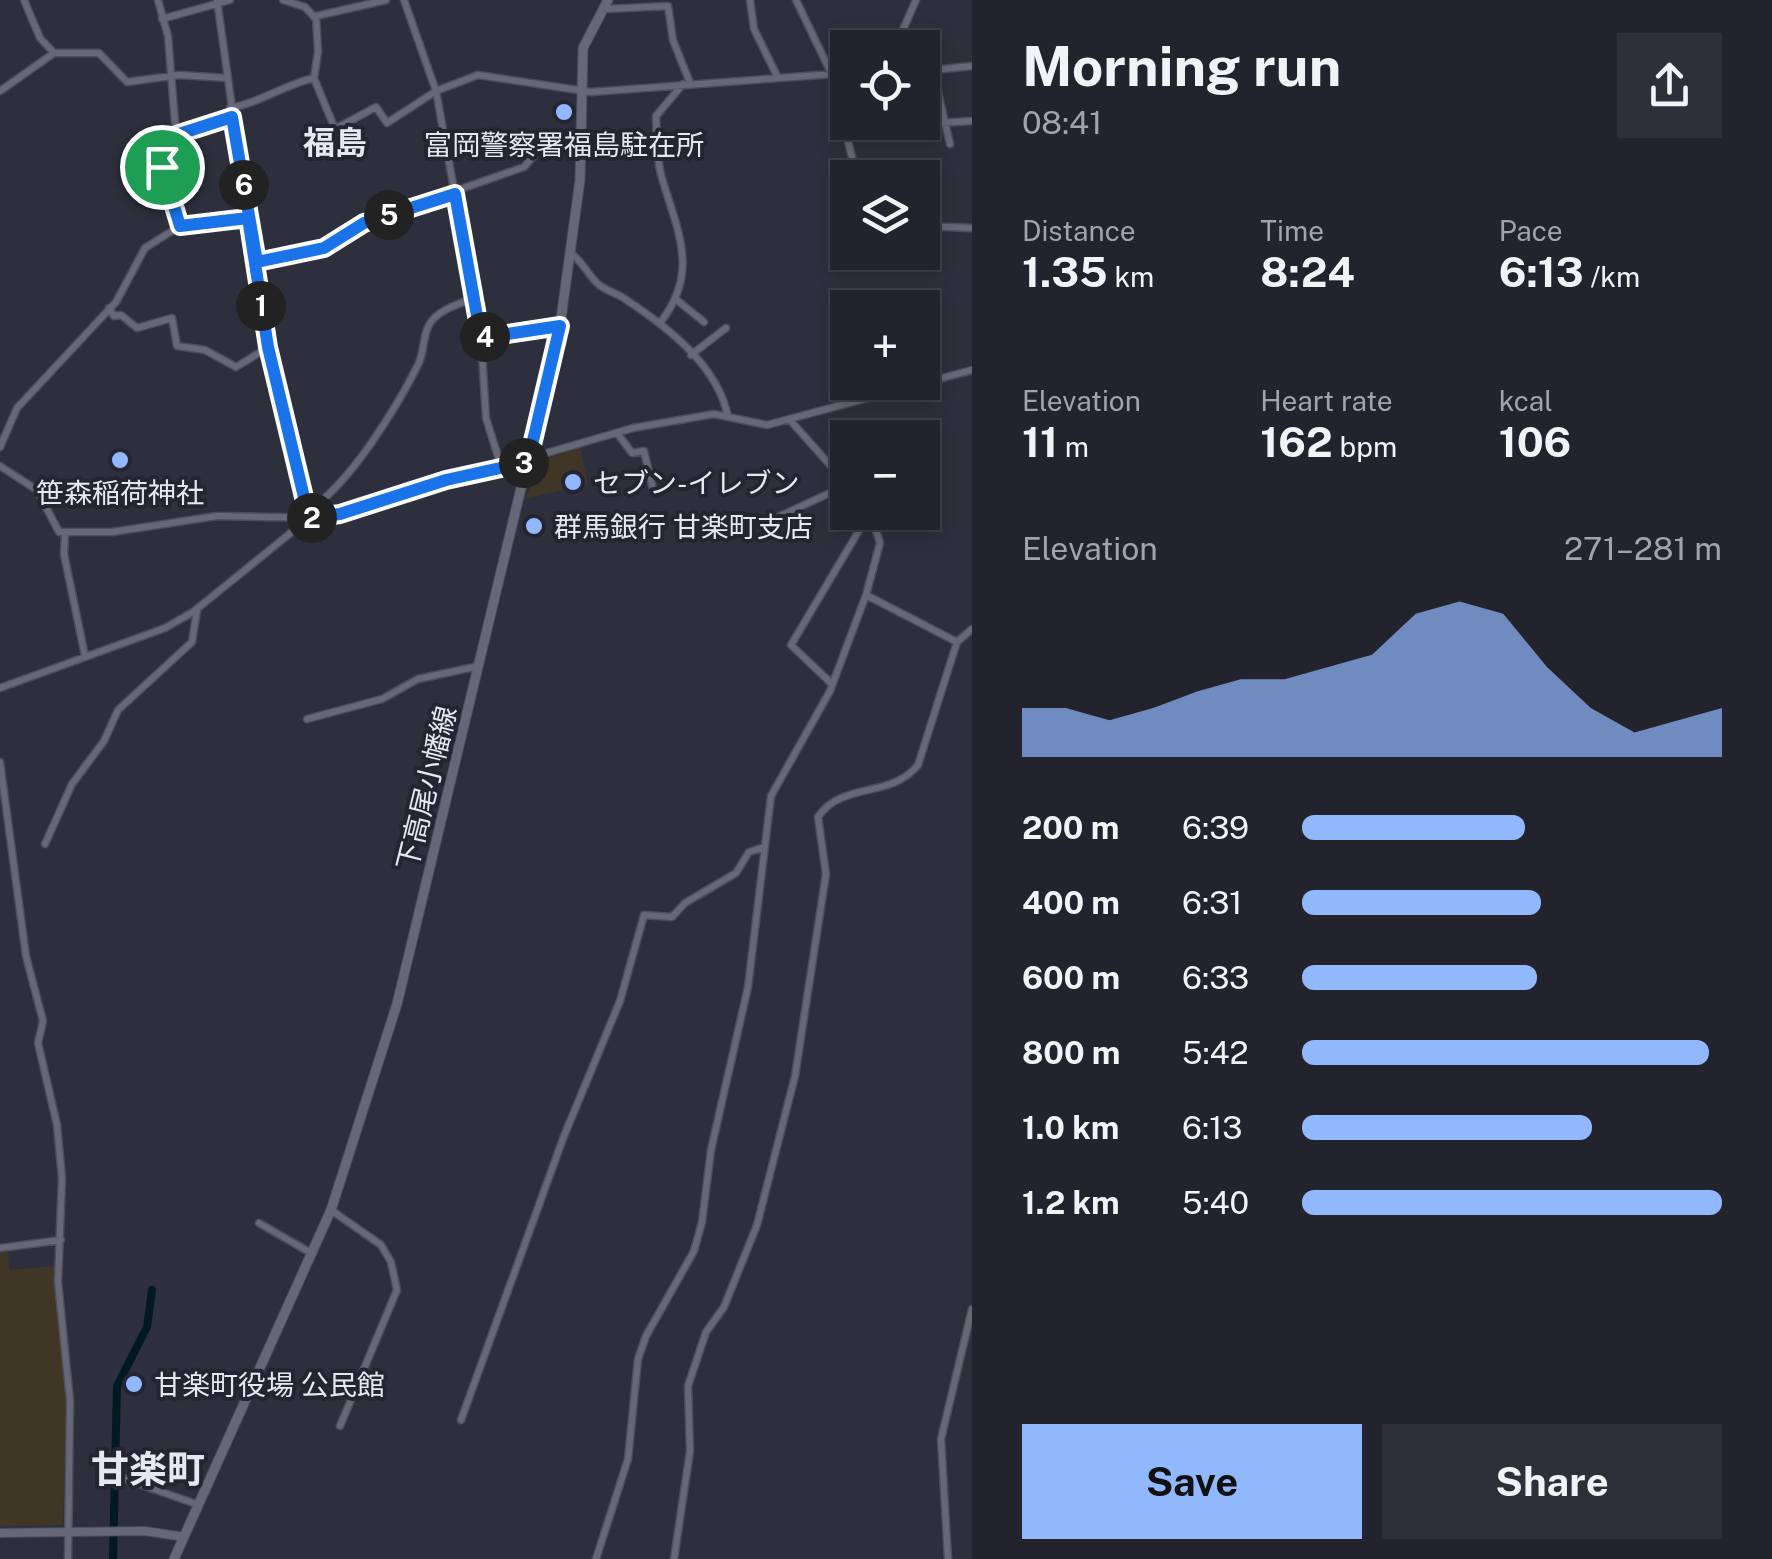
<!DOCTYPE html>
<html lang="en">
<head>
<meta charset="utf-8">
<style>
  body { margin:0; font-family:"Public Sans","Noto Sans JP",sans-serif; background:#2e2f39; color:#f1f3f6; height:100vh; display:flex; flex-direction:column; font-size:38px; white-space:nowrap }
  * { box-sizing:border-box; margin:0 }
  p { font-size:32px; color:#a2a4aa }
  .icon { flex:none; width:55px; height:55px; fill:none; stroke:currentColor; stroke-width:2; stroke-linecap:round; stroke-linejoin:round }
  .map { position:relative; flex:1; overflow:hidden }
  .details { display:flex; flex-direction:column; background:#22232d; width:800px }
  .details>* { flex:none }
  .buttons { position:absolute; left:830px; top:30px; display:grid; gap:20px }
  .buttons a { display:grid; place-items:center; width:110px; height:110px; border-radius:0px; background:#22232d; box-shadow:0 5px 15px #0003,0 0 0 2px #3f4049; font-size:50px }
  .pin { position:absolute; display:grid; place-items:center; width:85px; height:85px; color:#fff; margin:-42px; border:5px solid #fff; border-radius:50%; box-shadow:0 2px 10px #0007 }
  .km { position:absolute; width:50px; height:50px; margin:-25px; border-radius:50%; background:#222; color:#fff; font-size:28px; line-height:50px; text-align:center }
  .round { display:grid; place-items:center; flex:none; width:105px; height:105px; border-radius:0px; background:#2e2f39 }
  .overview { display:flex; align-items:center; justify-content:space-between; height:170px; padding:0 50px }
  h1 { font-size:55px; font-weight:700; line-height:75px }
  .figures { display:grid; grid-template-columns:repeat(3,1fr); gap:15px; height:170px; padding:10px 50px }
  .figures div { display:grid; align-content:center }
  .figures b { font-size:42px; font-weight:700 }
  .figures small { font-size:28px; font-weight:400 }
  .figures p { font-size:28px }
  .chart { height:280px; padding:20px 50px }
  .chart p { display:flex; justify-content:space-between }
  .chart svg { width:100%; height:180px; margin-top:10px; fill:#91b8fd; opacity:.7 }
  .button { display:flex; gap:20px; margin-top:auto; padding:20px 50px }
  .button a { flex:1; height:115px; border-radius:0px; background:#91b8fd; color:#111; font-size:40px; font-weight:700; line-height:115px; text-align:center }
  .button a+a { background:#2e2f39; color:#f1f3f6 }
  ul { padding:0 50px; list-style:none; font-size:32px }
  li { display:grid; grid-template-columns:160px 120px 1fr; align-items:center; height:75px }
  li i { height:25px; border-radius:12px; background:#91b8fd }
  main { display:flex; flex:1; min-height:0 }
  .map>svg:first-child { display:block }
</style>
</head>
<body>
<main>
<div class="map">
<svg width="972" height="1559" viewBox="0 0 972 1559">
  <rect width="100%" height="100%" fill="#2d2f3c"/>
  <path fill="#403626" d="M580 447 588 484 525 499 541 461Z
    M8 1249 9 1270 56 1266 67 1397 63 1525 0 1526V1250Z"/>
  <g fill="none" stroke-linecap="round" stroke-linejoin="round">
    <path stroke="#001923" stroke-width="8" d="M113 1559 117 1386 147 1327 152 1290"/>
    <defs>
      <path id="minor" d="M24 0 40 38 54 53
        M158 0 168 36 176 135 160 155 180 226
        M217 0 258 293 309 518
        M283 0 305 7 316 19
        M404 0 436 91 481 337 486 418 502 469
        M750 0 754 29 778 78
        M796 0 832 75 857 178
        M605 9 668 6 673 40 690 83
        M162 19 230 0
        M895 48 916 0
        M923 71 936 84 950 144
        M924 71 972 66
        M314 78 318 52 316 16 386 0
        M0 91 54 53H99L127 82 179 75 227 78
        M230 108C260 103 283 85 314 78L335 129 376 107 387 123 436 91 478 75 591 92 848 73
        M844 129 972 121
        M176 135 231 117
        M922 226 972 228
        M572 254C583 263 588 274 597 283 605 291 617 293 625 299 666 326 718 365 728 417
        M257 262 324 249 363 223 524 167 553 134
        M678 301 704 322
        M109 308 114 316 121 315 137 328 172 318 177 346 205 350 236 367 269 347
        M660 323C700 272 678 233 662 178 656 158 657 136 656 116L683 84
        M481 337 560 326
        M691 355 726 328
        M789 419 847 484
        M617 433 632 453 644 451 653 489
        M0 447 17 408 116 302 145 248 180 226 248 218
        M0 466 37 490 59 532H112L217 516 322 518 633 428 714 414 767 425 972 370
        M309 510C350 484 397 407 419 363 424 351 423 336 429 325 437 310 459 304 474 298
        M763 524 847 485
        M65 533 64 554 85 656
        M866 595 957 642
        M0 688 165 628 193 612 308 519
        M307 719 382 699 418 679 479 666
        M0 762 26 956 43 1021 38 1043 57 1125 62 1178 58 1282 70 1401 68 1559
        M45 844 72 784 104 741 118 710 192 642 197 610
        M331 1210 381 1245 391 1262 397 1290 340 1426
        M259 1223 311 1253
        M0 1248 61 1240
        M461 1420 564 1136 620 1001 644 915 672 917 685 903 736 873 749 852 764 847
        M119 1477 199 1505
        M596 1559 628 1459 638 1359 646 1336 694 1251 702 1222 711 1150 748 987 771 796 830 691 866 595 880 543 870 512 791 645 832 684
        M674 1559 690 1451 688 1386 706 1332 724 1307 757 1225 795 1076 826 874 818 817C842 781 891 799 918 765L957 642 972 629
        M948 1559 941 1439 972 1309"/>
      <path id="tertiary" d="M0 1533 145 1531 184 1537"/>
      <path id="secondary" d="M174 1559 331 1210 397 1004 560 326 580 180 583 48 608 0"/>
    </defs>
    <use href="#minor" stroke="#4c4d58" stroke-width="9"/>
    <use href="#tertiary" stroke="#4c4d58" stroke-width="10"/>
    <use href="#secondary" stroke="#4c4d58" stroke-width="11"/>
    <use href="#minor" stroke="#666878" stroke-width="6"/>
    <use href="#tertiary" stroke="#666878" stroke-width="8"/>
    <use href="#secondary" stroke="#666878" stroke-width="9"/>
  </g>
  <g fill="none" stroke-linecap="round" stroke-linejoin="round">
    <defs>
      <path id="route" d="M162 167 180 226 248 218 268 347 309 518 340 514 446 480 528 462 560 326 481 338 455 194 364 223 324 248 257 262 232 117 176 135 160 155 162 167"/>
    </defs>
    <use href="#route" stroke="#fff" stroke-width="20"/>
    <use href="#route" stroke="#1a73e8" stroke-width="12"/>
  </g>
  <g fill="#91b8fd" stroke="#242532" stroke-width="4">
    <circle cx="564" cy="112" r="10"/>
    <circle cx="120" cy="460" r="10"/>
    <circle cx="573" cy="482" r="10"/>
    <circle cx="534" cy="526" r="10"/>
    <circle cx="134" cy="1384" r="10"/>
  </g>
  <g text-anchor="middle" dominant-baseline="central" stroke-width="8" stroke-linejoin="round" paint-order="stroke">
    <g font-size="28" fill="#e6e7f0" stroke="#242532" text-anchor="start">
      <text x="564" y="144" text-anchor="middle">富岡警察署福島駐在所</text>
      <text x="593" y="482">セブン-イレブン</text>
      <text x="120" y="492" text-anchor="middle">笹森稲荷神社</text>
      <text x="554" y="526">群馬銀行 甘楽町支店</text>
      <text x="154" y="1384">甘楽町役場 公民館</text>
    </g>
    <g font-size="28" fill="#e6e7f0" stroke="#242532">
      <text transform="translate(426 788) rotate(-76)">下高尾小幡線</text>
    </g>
    <g font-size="32" font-weight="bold" fill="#e6e7f0" stroke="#242532">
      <text x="335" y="142">福島</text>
    </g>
    <g font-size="38" font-weight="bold" fill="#e6e7f0" stroke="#242532">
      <text x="148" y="1469">甘楽町</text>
    </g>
  </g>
</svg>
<div class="buttons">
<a><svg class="icon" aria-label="locate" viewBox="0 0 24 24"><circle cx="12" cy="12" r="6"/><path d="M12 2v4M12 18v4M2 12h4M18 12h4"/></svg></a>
<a><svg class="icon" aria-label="layers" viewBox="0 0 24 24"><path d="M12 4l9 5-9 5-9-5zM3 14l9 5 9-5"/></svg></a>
<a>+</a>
<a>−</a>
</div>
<div class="pin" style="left:162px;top:167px;background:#1e9e55"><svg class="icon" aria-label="arrive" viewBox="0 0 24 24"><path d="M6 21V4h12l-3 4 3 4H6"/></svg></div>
<b class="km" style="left:261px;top:306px">1</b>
<b class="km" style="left:312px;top:518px">2</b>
<b class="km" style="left:524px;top:463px">3</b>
<b class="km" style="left:485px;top:337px">4</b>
<b class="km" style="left:389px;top:215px">5</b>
<b class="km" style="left:244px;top:185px">6</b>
</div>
<section class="details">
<div class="overview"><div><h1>Morning run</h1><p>08:41</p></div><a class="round"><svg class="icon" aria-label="share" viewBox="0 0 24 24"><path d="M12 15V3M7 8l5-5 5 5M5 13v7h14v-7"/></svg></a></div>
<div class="figures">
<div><p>Distance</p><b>1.35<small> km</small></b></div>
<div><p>Time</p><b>8:24</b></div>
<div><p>Pace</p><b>6:13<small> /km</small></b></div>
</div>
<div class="figures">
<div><p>Elevation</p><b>11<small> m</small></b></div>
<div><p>Heart rate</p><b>162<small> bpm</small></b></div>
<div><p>kcal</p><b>106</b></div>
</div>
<div class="chart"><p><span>Elevation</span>271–281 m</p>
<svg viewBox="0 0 160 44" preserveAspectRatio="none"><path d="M0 44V32L10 32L20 35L30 32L40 28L50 25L60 25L70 22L80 19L90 9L100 6L110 9L120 22L130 32L140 38L150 35L160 32V44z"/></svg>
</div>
<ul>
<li><b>200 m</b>6:39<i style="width:53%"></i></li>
<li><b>400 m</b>6:31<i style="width:57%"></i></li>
<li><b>600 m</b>6:33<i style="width:56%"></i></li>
<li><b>800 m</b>5:42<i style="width:97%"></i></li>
<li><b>1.0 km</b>6:13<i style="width:69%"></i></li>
<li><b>1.2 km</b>5:40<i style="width:100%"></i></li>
</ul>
<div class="button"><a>Save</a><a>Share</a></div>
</section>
</main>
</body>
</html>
